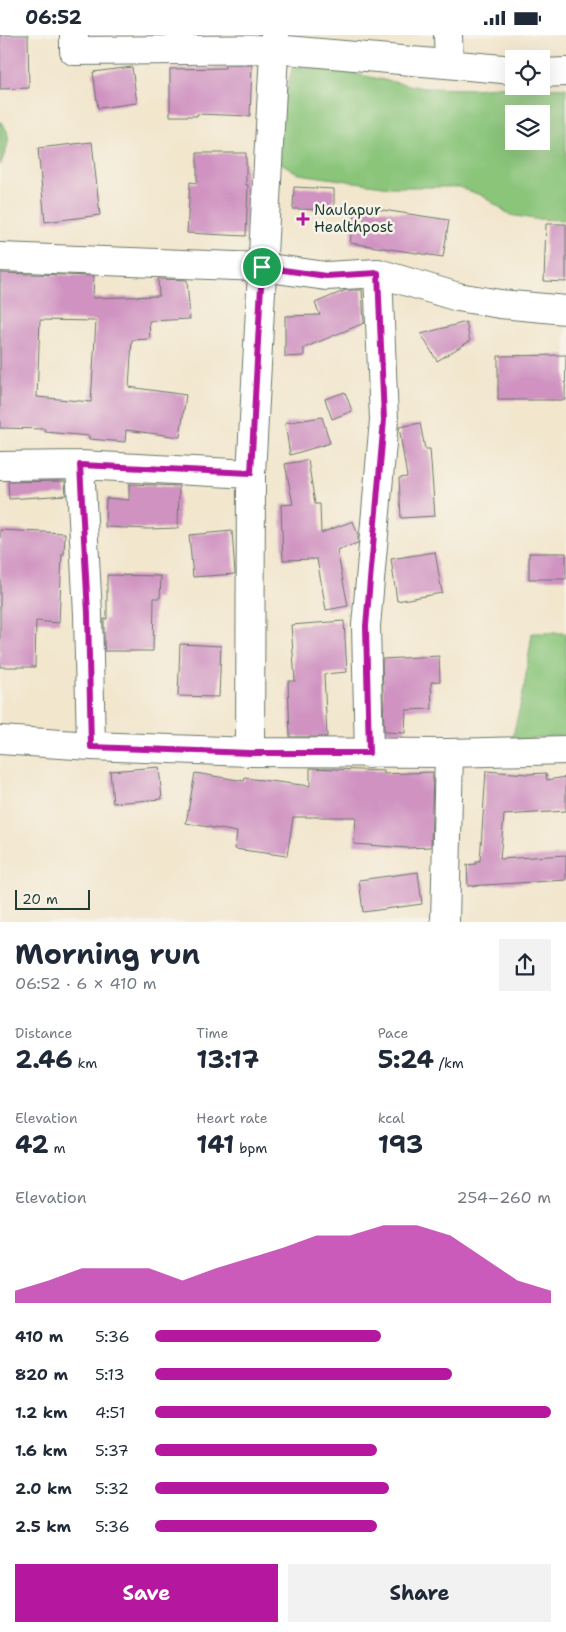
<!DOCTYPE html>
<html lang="en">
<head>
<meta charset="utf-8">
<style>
  body { margin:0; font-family:"Shantell Sans",sans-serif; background:#f2f2f3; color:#1f2937; height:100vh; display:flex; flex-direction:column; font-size:19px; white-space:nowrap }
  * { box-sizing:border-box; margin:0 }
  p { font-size:16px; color:#747a83 }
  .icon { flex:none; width:28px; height:28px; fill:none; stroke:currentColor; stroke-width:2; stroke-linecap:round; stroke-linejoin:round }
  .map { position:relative; height:887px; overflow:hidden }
  .sheet { display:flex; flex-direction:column; background:#fff; flex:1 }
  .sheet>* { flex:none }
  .fabs { position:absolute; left:505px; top:15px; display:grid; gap:10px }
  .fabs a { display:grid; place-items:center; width:45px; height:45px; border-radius:0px; background:#fff; box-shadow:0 5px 20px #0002; font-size:25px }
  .scale { position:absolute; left:15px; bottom:12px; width:75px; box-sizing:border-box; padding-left:5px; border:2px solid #1f3d34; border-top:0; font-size:14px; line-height:18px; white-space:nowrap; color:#1f3d34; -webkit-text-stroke:4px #f7f3e8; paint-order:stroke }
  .pin { position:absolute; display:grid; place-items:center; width:42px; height:42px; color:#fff; margin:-21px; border:2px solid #fff; border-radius:50%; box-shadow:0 1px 5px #0007 }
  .round { display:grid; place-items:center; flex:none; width:52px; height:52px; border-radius:0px; background:#f2f2f3 }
  .head { display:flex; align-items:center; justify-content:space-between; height:85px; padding:0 15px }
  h1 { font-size:28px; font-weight:700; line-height:38px }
  .metrics { display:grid; grid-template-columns:repeat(3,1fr); gap:8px; height:85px; padding:5px 15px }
  .metrics div { display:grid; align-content:center }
  .metrics b { font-size:25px; font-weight:700 }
  .metrics small { font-size:14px; font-weight:400 }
  .metrics p { font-size:14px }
  .chart { height:140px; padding:10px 15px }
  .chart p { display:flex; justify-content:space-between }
  .chart svg { width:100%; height:90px; margin-top:5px; fill:#b5179e; opacity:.7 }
  .action { display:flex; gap:10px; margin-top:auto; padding:10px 15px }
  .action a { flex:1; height:58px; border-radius:0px; background:#b5179e; color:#fff; font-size:20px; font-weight:700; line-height:58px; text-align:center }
  .action a+a { background:#f2f2f3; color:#1f2937 }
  ul { padding:0 15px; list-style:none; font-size:16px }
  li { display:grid; grid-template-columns:80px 60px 1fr; align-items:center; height:38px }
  li i { height:12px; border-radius:6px; background:#b5179e }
  .status { display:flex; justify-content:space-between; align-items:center; height:35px; padding:0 25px; background:#fff; direction:ltr }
  .status svg { height:14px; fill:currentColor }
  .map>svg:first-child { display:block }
</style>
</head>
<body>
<div class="status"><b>06:52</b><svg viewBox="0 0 49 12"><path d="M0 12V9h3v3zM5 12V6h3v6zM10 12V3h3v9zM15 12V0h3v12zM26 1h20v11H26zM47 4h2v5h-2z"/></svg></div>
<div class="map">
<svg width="566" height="887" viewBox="0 0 566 887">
  <rect width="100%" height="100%" fill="#f7f3e8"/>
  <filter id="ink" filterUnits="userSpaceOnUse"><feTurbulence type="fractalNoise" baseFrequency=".02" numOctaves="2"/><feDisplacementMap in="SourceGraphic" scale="10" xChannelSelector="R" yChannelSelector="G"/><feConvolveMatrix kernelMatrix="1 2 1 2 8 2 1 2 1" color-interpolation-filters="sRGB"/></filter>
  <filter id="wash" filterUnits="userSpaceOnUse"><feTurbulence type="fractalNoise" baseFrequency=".0096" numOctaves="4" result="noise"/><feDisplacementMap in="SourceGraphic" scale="20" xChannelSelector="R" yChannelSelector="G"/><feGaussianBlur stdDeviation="1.12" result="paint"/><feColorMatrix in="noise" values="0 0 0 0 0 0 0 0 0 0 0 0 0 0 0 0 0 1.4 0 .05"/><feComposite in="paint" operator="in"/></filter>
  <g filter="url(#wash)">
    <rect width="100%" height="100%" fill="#f2e6cd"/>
    <path fill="#8ac57a" stroke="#548157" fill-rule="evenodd" d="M293 31 350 38 424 53 473 54 508 51 566 53V185L534 184 510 180 483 161 459 152H390L299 139 281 128 279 83ZM514 79H541V106H514Z
      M0 86C15 101 6 114 0 131Z
      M532 598H566V700L512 705 524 654Z"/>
    <g id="blocks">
      <path fill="#cf92c1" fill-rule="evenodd" d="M0 0H28L29 53 0 54Z
        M225 30H252L250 81 197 79V81H170V34L225 33Z
        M132 32 137 68 98 73 93 37Z
        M92 107 100 180 45 187 38 113Z
        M197 118H246V150H248L246 201 187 198 190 147 197 148Z
        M294 152 334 154V175L293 174Z
        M356 171 449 185 443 222 350 208Z
        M546 189H566V247L544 246Z
        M0 238 94 241 93 263 159 261 158 244 187 245 190 284 149 286 150 304 132 305 129 352 186 360 180 402 126 395 125 407 89 404V401L45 397V394L0 393ZM40 285 96 286 91 367 37 362Z
        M346 255H362L364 288 304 313V321L285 322V281L320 280 315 268Z
        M466 287 470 306 437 326 421 299Z
        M566 320 565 365H498V321Z
        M345 357 352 376 332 384 325 364Z
        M322 382 330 408 290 420 285 388Z
        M420 388 425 414H430L435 481 401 483 399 443 407 442 399 392Z
        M308 425 315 469H320L321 498 353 486 358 500V508L337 515 348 571 326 575 317 524 283 525 281 470 293 469 285 429Z
        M65 446 66 460 9 464 8 447Z
        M129 449 179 451 178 493 148 494 105 492 106 463 129 465Z
        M0 495 65 498 64 519H62L59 588 36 586 35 632H0Z
        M232 496 235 539 193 542 189 500Z
        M435 517 442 558 397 566 391 524Z
        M529 518H566V544H529Z
        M107 540 161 541 160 563H154L153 616H104V584H107Z
        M344 586 347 637 324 639 327 702H290L288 646H295L291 590Z
        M180 609 221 611 219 662 178 661Z
        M439 621 440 646 431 647 432 674 406 675 405 698 384 697 382 624Z
        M159 732 162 764 113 768 110 736Z
        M310 733 384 736V739L433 737 431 812 407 813 354 809 356 782H293L287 821 235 814 237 797 186 788 195 738 244 746 245 743 310 751Z
        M486 736 527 739 546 738 547 745 566 742V776L504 780 500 824 566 820V845L468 851 467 830 476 829V826H480Z
        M418 837 422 869 363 877 359 845Z"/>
    </g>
  </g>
  <g filter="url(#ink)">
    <use href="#blocks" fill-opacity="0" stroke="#69786a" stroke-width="1"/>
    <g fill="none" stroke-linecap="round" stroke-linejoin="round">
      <defs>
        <path id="minor" d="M74 0V16L275 14 514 35
          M448 0 449 28
          M541 38 566 37
          M0 222 262 232 326 241 378 238 458 262 500 269 566 275
          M80 430 88 579 91 711
          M0 431 80 430 251 439
          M0 705 91 711 250 717 449 718 566 715
          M250 717 251 439 275 0
          M369 719 366 591 384 385 378 238
          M445 887 449 718"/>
      </defs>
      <use href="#minor" stroke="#69786a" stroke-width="30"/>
      <use href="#minor" stroke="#fff" stroke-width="28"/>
    </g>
  </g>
  <g fill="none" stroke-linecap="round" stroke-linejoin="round" filter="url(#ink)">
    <defs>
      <path id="route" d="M262 232 326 241 378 238 384 385 366 591 369 718H250L91 712 88 578 80 430 251 438Z"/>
    </defs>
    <use href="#route" stroke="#fff" stroke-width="10"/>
    <use href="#route" stroke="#b5179e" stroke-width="6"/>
  </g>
  <path fill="#b5179e" stroke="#f7f3e8" stroke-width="2" d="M300.5 176.5h5v5h5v5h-5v5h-5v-5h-5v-5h5z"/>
  <g text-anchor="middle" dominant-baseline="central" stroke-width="5" stroke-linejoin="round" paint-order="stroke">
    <g font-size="15" fill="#1f3d34" stroke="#f7f3e8" text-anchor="start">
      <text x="314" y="175">Naulapur<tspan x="314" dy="17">Healthpost</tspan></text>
    </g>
  </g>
</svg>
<div class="fabs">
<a><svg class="icon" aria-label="locate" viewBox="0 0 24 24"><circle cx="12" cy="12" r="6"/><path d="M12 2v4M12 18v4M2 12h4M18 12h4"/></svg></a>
<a><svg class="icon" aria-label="layers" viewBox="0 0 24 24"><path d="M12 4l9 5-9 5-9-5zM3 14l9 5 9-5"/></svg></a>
</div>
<div class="scale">20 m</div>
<div class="pin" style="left:262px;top:232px;background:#1e9e55"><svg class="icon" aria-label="arrive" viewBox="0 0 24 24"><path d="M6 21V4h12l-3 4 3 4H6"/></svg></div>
</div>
<section class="sheet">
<div class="head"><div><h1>Morning run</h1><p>06:52 · 6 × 410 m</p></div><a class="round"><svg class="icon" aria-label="share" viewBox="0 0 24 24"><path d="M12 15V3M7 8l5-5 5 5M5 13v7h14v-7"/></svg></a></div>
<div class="metrics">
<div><p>Distance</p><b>2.46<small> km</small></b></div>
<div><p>Time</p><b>13:17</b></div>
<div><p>Pace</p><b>5:24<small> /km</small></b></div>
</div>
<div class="metrics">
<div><p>Elevation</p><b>42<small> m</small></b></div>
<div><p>Heart rate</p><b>141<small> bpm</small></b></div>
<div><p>kcal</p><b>193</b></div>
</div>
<div class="chart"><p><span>Elevation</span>254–260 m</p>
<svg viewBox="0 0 160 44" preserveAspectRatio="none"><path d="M0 44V38L10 33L20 27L30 27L40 27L50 33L60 27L70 22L80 17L90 11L100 11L110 6L120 6L130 11L140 22L150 33L160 38V44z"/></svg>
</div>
<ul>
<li><b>410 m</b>5:36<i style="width:57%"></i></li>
<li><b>820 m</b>5:13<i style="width:75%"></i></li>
<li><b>1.2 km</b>4:51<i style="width:100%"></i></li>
<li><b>1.6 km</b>5:37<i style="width:56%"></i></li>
<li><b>2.0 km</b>5:32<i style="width:59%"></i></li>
<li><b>2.5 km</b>5:36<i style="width:56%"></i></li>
</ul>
<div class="action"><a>Save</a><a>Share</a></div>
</section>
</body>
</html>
